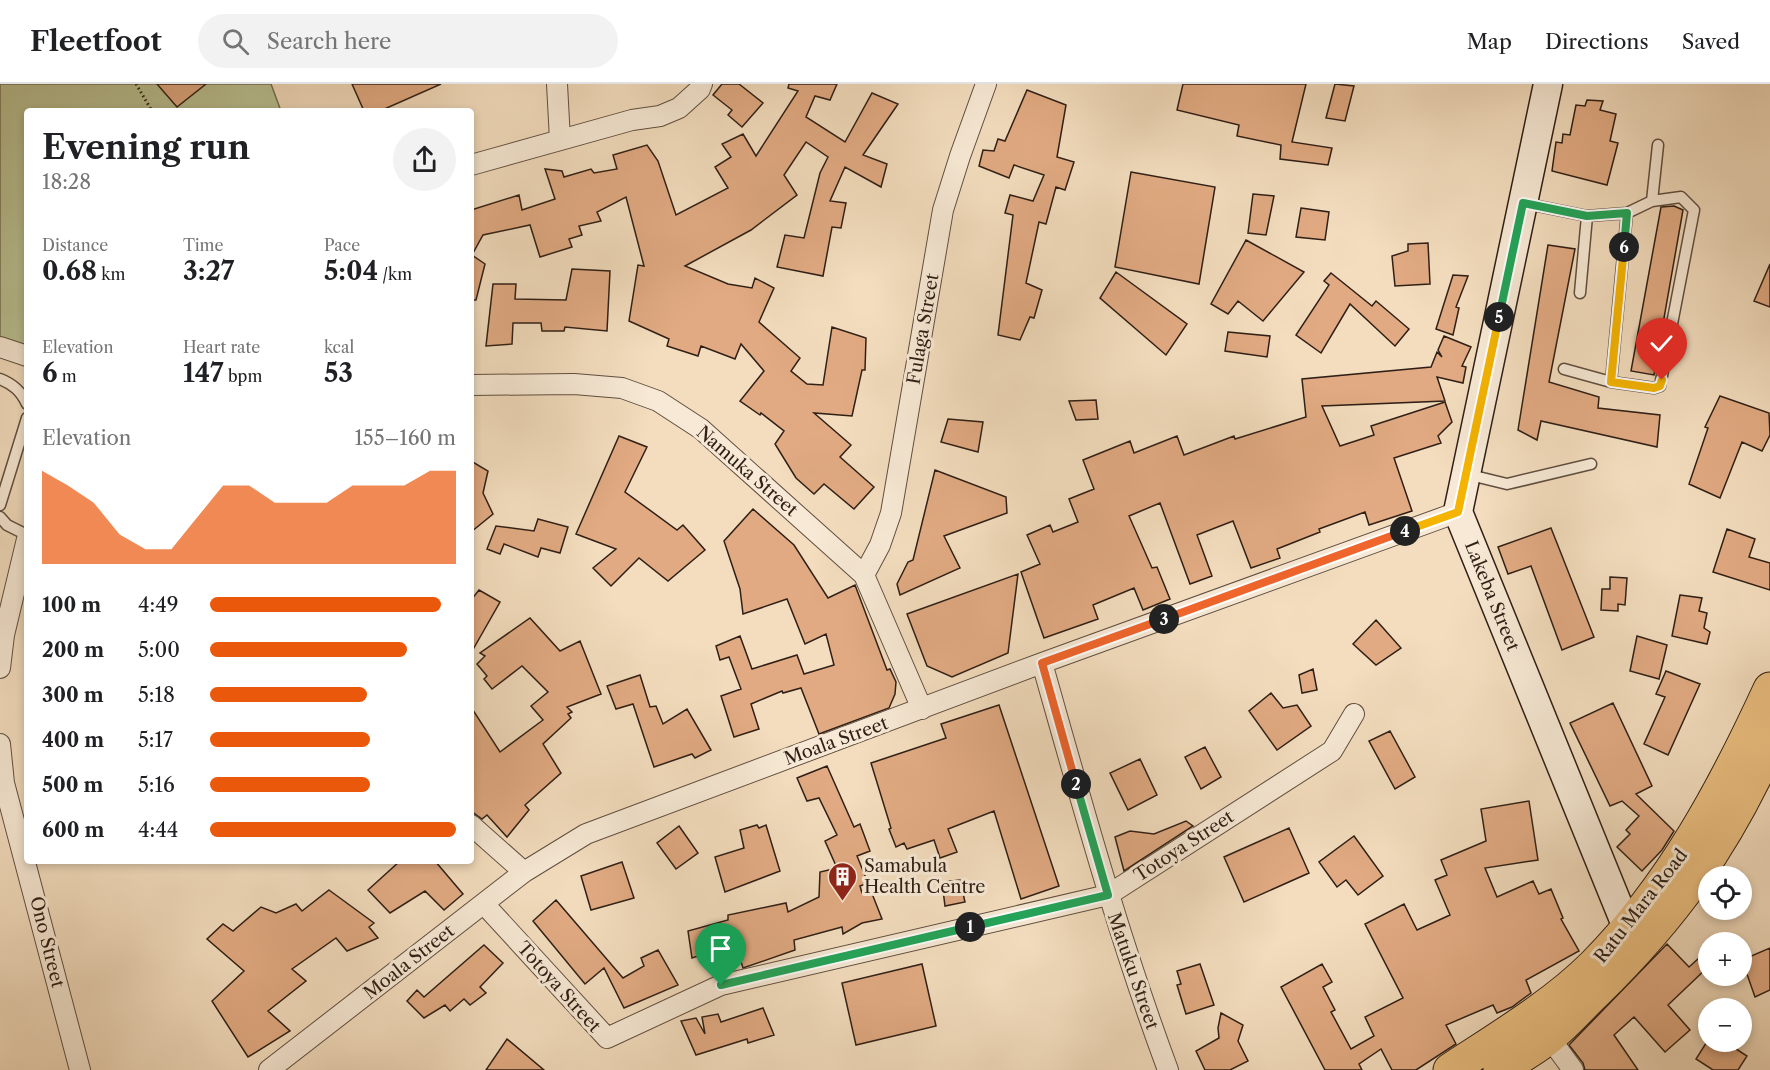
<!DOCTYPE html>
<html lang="en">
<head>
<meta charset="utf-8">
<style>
  body { margin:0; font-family:"Libre Caslon Text",serif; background:#f2f2f2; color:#202124; height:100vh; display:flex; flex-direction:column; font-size:22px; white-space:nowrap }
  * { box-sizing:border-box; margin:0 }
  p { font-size:20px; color:#757577 }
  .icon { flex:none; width:33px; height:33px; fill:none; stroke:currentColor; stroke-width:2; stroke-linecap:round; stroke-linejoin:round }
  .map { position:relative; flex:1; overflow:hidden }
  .drawer { position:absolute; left:24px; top:24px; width:450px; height:756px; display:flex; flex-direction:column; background:#fff; border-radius:6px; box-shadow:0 3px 9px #0003 }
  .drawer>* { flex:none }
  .buttons { position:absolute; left:1698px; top:782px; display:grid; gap:12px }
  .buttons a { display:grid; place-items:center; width:54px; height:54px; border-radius:50%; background:#fff; box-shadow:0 3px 9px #0003; font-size:30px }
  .pin { position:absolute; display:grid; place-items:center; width:51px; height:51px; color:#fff; margin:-62px -26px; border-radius:50% 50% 50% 0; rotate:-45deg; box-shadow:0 0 6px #0007 }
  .pin .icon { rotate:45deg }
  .km { position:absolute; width:30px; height:30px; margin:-15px; border-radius:50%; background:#222; color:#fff; font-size:16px; line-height:30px; text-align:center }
  .round { display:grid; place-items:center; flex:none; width:63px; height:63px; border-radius:32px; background:#f2f2f2 }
  .summary { display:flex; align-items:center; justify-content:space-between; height:102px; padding:0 18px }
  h1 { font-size:33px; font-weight:700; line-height:45px }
  .stats { display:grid; grid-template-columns:repeat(3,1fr); gap:9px; height:102px; padding:6px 18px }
  .stats div { display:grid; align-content:center }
  .stats b { font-size:26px; font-weight:700 }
  .stats small { font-size:16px; font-weight:400 }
  .stats p { font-size:16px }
  .chart { height:168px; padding:12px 18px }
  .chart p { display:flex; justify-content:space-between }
  .chart svg { width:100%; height:108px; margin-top:6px; fill:#ea580c; opacity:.7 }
  ul { padding:0 18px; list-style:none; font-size:20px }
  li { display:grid; grid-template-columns:96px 72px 1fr; align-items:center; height:45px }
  li i { height:15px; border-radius:8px; background:#ea580c }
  header { display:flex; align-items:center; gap:36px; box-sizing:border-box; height:84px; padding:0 30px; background:#fff; border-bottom:2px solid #e0e0e0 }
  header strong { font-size:28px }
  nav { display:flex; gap:33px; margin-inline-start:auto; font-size:21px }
  .search { width:420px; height:54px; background:#f2f2f2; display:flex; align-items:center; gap:15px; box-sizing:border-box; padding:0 21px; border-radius:33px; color:#757577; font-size:22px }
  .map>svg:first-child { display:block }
</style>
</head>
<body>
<header>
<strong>Fleetfoot</strong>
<div class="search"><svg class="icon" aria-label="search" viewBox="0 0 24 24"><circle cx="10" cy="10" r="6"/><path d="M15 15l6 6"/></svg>Search here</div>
<nav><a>Map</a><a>Directions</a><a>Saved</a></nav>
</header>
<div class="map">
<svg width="1770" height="986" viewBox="0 0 1770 986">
  <rect width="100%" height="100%" fill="#f3ddbe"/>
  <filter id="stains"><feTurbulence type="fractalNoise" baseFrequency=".00333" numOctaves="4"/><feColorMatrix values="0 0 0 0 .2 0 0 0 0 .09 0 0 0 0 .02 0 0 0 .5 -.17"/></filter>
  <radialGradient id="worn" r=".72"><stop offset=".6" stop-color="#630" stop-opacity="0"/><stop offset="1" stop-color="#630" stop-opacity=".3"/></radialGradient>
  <path fill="#b9c193" stroke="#747054" stroke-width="1.5" d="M0 0H271L281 27H27V274L0 264Z"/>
  <path fill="#e1aa82" stroke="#2f1f16" stroke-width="1.5" d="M157 0H206L177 23Z
    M352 0H441L380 27H364Z
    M722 0H739L763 19 742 43 728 31 732 26 713 11Z
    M789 0H837L830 16 815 12 806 33 845 58 872 9 898 20 863 71 887 80 881 103 845 83 830 117 846 119 841 144 832 143 823 192 777 183 785 151 804 154 820 89 828 73 806 58 784 91 797 111 751 146 685 182 728 200 752 204 755 194 774 204 759 238 800 274 791 287 807 300 823 301 832 243 866 254 865 286H862L852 332 814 329 851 361 840 373 874 403 854 425 824 400 814 410 796 394 775 360 784 347 761 329 760 331 740 317 764 287 741 260 735 275 701 262 698 272 667 262 669 255 629 237 638 181 644 182 626 113 597 128 601 137 579 142 582 151 569 155 572 163 540 173 530 141 483 151 472 171 485 180 476 216H471V126L519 111 522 126 555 115 545 85 562 87 564 93 591 85 594 89 617 85 613 71 647 61 658 77 676 131 728 104 715 83 731 73 722 60 743 50 756 72 798 7 788 4Z
    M1183 0H1306L1292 58 1332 64 1328 81 1280 75 1281 61 1237 52 1239 41 1177 26Z
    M1335 0 1354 2 1345 37 1326 34Z
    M1027 6 1066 21 1057 73 1074 78 1065 106 1056 103 1046 140 1039 138 1026 199 1042 206 1034 234 1030 233 1020 256 998 251 1013 131 1005 129 1010 111 1033 117 1044 91 1014 81 1009 94 979 82 983 66 994 67 998 55 1005 57Z
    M1587 16 1603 17 1600 26 1616 30 1610 57 1618 59 1607 101 1552 87 1556 58 1562 59 1563 50 1570 51 1576 21 1585 22Z
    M1131 88 1215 103 1199 200 1115 183Z
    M1253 110 1274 112 1266 151 1248 149Z
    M1674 122 1683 126 1654 291 1631 287 1661 123Z
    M1301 124 1329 128 1325 156 1296 153Z
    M1246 156 1304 188 1263 237 1238 217 1228 230 1211 220Z
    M1428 159 1430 200 1395 202 1392 172 1408 167V160Z
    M1548 161 1575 165 1549 298 1599 313 1598 324 1660 331 1657 363 1541 337 1537 356 1518 346Z
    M1770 180V223L1754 217Z
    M572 185 610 187 607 247 565 243 564 247H542L541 239H513L512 260 486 262 493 200H516L515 215 566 216Z
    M1116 188 1187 240 1166 271 1100 214Z
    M1331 189 1372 222 1376 217 1409 245 1395 262 1350 220 1321 269 1296 251 1329 201 1324 197Z
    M1453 191 1468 192 1456 223 1459 224 1453 251 1436 245Z
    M1228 248 1270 252 1267 273 1225 267Z
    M1444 252 1471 263 1462 282 1466 283 1463 299 1437 293 1445 317 1322 322 1340 362 1374 351 1371 342 1445 318 1452 338 1438 352 1441 359 1394 374 1412 427 1369 441 1365 428 1319 445 1320 448 1277 465 1280 474 1251 484 1233 437 1197 451 1212 492 1190 500 1160 419 1129 432 1152 484 1157 483 1170 515 1143 526 1134 504 1093 521 1098 535 1044 554 1021 488 1040 480 1027 451 1050 441 1053 448 1078 438 1069 415 1094 405 1083 376 1130 357 1134 369 1177 352 1184 371 1234 352 1235 355 1306 333 1302 295 1431 283 1437 268 1442 273 1438 266Z
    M1720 312 1769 329 1770 351 1762 367 1742 358 1720 414 1689 400 1708 344 1705 343Z
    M1096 316 1098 335 1076 336 1069 317Z
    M948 335 983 338 978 368 941 358Z
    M619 352 647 363 625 408 677 446 683 441 705 466 668 497 639 474 611 502 593 484 616 465 576 450Z
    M471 377 488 387 483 409 493 430 471 448Z
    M935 386 1006 413 1007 429 944 452 960 484 900 511 897 500 908 478 913 476Z
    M753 425 794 461 828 514 855 501 887 586 890 585 896 598 895 610 889 624 819 650 801 604 783 609 782 607 751 620 759 645 734 653 721 612 741 605 729 573 720 576 716 562 740 552 752 585 797 571 804 590 834 581 826 550 805 560 787 515 743 530 740 505 724 457Z
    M538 435 568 443 560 469 541 464 538 473 504 460 500 470 487 465 496 442 534 447Z
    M1551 444 1594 553 1562 566 1531 482 1508 490 1498 463Z
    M1727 445 1755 455 1749 473 1770 479V506L1713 488Z
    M1018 490 1008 569 952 593 927 582 907 530Z
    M1610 493 1627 494 1625 521 1618 520V527L1601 526 1602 505H1610Z
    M479 506 500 518 471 569V516Z
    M1680 511 1702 514 1699 527 1707 529 1704 544 1710 548 1707 560 1672 552Z
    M530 534 560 567 580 557 601 610 567 623 572 628 568 630 571 634 543 660 561 689 525 721 529 726 507 753 487 731 482 735 471 727V623L500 668 543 636 531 622 548 608 522 582 492 605 484 595 487 592 477 580 485 572 480 569Z
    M1376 536 1401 564 1376 581 1353 560Z
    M1637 552 1667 561 1659 595 1630 587Z
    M1313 585 1317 606 1302 609 1299 591Z
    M1666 587 1700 600 1668 671 1644 660 1665 613 1656 610Z
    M640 591 650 623 656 622 663 640 687 625 711 666 695 674 692 670 654 683 633 620 616 625 607 602Z
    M1271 609 1283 624 1297 621 1311 642 1277 666 1249 627Z
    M1613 619 1652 702 1636 710 1674 747 1662 766 1642 787 1617 763 1630 750 1626 746 1639 732 1622 717 1610 722 1570 639Z
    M999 621 1059 802 1021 815 994 727 948 745 957 768 940 774 934 756 907 765 904 759 896 763 889 745 891 744 871 679 946 654 941 640Z
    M1390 647 1415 693 1395 705 1369 657Z
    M1205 663 1221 693 1201 705 1185 673Z
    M1140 675 1157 711 1128 726 1110 689Z
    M827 682 854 743 860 740 870 767 857 772 868 799 860 802 862 809 871 807 882 835 862 839 843 850 842 843 794 856 795 866 743 884 739 871 718 880 715 871 706 874 704 870 692 874 688 847 728 836V831L786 819 788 828 819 813 820 788 837 784 825 757 837 751 819 714 807 717 797 694Z
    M1529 717 1538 776 1485 784 1497 813 1533 797 1539 810 1551 805 1563 834 1561 835 1579 867 1526 896 1531 909 1512 923 1497 929 1493 921 1446 941 1456 960 1416 986H1392L1381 965 1359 980 1362 986H1325L1281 903 1322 880 1332 898 1323 903 1335 926 1331 928 1351 965 1374 952 1365 933 1403 914 1365 840 1404 820 1417 846 1450 831 1435 796 1447 791 1441 776 1486 757 1481 725Z
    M1186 737 1193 742 1124 787 1115 753 1130 747 1154 750Z
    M757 741 759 744 766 741 780 787 725 808 715 773 744 764 740 746Z
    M679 742 698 769 676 785 657 759Z
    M1289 744 1309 789 1244 818 1224 773Z
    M1354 752 1383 792 1358 811 1346 796 1337 803 1319 778Z
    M400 777H435L463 810 444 826 425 807 390 829 368 806Z
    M622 778 634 814 591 826 581 792Z
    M960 796 965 818 945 822 942 798Z
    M329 806 374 839 369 843 378 854 347 867 336 854 292 885 306 897 268 927 290 947 248 973 212 917 244 887 207 855 223 840 233 847 261 823 276 829 296 820 302 827Z
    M556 816 623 894 644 882 641 874 658 866 678 901 624 924 604 884 585 900 533 837Z
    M1667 860 1689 883 1708 866V883L1668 921 1690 946 1665 968 1634 933 1614 951 1638 986H1585L1583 979 1569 961Z
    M484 861 503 879 480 903 486 909 470 921 464 915 450 927 445 921 424 934 407 917 417 906 424 913Z
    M1770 864V906L1755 913 1742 876Z
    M922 880 936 942 856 961 842 899Z
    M1200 880 1214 921 1186 930 1177 901 1181 900 1177 887Z
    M763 924 774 951 748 959 747 955 696 971 681 937 696 934 705 950 702 933 718 930 721 938Z
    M1221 929 1243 941 1238 957 1248 977 1230 986H1205L1196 967 1219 954 1218 944Z
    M507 955 544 986H486Z
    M1708 956 1724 957 1747 972 1738 986H1713L1696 975Z"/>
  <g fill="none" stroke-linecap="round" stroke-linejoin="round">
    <defs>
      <path id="lane" d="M1652 117 1658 61
        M1523 119 1587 132 1627 129 1652 117 1681 113 1694 126 1660 302 1654 304 1611 298 1564 285
        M1580 209 1587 132
        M0 295C13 300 21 307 27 320
        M1611 298 1627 129
        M1466 390 1507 400 1591 380
        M0 421 27 334
        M0 433 7 441 27 451"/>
      <path id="street" d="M557 0 560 56
        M471 81 632 36 660 32 679 24 700 5 702 0
        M0 263 27 272
        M471 301 574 300 622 304 658 317 701 345 864 491 922 625
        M864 491 880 461 891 429 943 126 960 72 986 0
        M1042 579C1081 716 1118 852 1168 986
        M0 584 4 551 27 455
        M0 660 4 699 80 986
        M471 741 524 788
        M484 820 607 954 721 901 1108 811 1332 667 1354 630
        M1549 953 1573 986
        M269 986 524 788 586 750 1042 579 1458 428"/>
      <path id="secondary" d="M1548 0 1458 428 1635 863"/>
      <path id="highway" d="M1450 986C1497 955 1554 921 1594 881 1672 802 1724 705 1770 605
        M1500 986C1516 975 1534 965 1549 953 1566 940 1580 923 1595 909 1673 833 1726 760 1770 660"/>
    </defs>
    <use href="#lane" stroke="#604e40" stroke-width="13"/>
    <use href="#street" stroke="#604e40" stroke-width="22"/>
    <use href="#secondary" stroke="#2f1f16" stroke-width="31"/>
    <use href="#highway" stroke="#2f1f16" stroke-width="35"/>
    <path stroke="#2f1f16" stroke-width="3" stroke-dasharray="1.5 3" stroke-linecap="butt" d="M136 0 152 27"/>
    <use href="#lane" stroke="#f7e9d5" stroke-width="10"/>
    <use href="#street" stroke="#f7e9d5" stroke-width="20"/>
    <use href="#secondary" stroke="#f7e9d5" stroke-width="28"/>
    <use href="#highway" stroke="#eabe7f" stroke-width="33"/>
  </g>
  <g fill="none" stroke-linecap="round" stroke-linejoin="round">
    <defs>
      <path id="split-1" d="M721 901 970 843"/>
      <path id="split-2" d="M970 843 1108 811 1076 700"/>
      <path id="split-3" d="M1076 700 1042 579 1164 535"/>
      <path id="split-4" d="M1164 535 1405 447"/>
      <path id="split-5" d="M1405 447 1458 428 1499 233"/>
      <path id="split-6" d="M1499 233 1523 119 1587 132 1627 129 1624 163"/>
      <path id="split-7" d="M1624 163 1611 298 1654 304 1660 302 1662 296"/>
    </defs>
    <use href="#split-1" stroke="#fff" stroke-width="12"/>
    <use href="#split-2" stroke="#fff" stroke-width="12"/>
    <use href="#split-3" stroke="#fff" stroke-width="12"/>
    <use href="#split-4" stroke="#fff" stroke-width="12"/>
    <use href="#split-5" stroke="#fff" stroke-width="12"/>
    <use href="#split-6" stroke="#fff" stroke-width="12"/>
    <use href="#split-7" stroke="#fff" stroke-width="12"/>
    <use href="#split-1" stroke="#22a559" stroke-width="8"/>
    <use href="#split-2" stroke="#22a559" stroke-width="8"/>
    <use href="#split-3" stroke="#f0652b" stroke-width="8"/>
    <use href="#split-4" stroke="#f0652b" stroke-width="8"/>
    <use href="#split-5" stroke="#f5b400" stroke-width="8"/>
    <use href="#split-6" stroke="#22a559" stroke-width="8"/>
    <use href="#split-7" stroke="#f5b400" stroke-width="8"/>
  </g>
  <defs>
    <symbol id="building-pin" viewBox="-11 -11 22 30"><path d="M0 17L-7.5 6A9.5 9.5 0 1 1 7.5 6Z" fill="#8f2418" stroke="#f7e9d5"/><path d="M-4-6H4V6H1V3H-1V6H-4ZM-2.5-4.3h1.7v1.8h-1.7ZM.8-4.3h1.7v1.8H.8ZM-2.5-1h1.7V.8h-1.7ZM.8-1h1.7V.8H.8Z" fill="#fff"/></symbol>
  </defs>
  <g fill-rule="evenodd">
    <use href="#building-pin" x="826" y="776" width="33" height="45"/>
  </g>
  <g text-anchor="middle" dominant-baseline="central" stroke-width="6" stroke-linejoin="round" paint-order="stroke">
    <g font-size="18" fill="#2f1f16" stroke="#f7e9d5">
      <text transform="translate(923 245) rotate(-80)">Fulaga Street</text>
      <text transform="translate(747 387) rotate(41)">Namuka Street</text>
      <text transform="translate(1492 512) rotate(68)">Lakeba Street</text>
      <text transform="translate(836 657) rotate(-20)">Moala Street</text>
      <text transform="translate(1184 762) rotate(-33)">Totoya Street</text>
      <text transform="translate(1641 822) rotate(-52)">Ratu Mara Road</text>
      <text transform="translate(47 858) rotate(76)">Ono Street</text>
      <text transform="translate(409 878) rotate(-38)">Moala Street</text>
      <text transform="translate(1133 887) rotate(71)">Matuku Street</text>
      <text transform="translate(559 903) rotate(48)">Totoya Street</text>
    </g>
    <g font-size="18" fill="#2f1f16" stroke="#f7e9d5" text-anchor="start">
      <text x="864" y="782">Samabula<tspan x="864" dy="21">Health Centre</tspan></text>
    </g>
  </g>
  <rect width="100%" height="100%" filter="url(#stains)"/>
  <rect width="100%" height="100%" fill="url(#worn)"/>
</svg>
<div class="buttons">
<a><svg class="icon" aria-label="locate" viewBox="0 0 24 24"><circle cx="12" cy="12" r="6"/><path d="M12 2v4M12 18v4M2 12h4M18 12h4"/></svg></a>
<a>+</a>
<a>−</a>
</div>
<div class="pin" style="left:721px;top:901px;background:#1e9e55"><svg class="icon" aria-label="arrive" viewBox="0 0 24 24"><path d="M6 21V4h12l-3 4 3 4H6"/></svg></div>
<div class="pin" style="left:1662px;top:296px;background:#d93025"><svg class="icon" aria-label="check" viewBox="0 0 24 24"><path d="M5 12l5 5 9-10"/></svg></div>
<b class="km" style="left:970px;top:843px">1</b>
<b class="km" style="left:1076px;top:700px">2</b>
<b class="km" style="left:1164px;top:535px">3</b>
<b class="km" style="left:1405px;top:447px">4</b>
<b class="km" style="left:1499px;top:233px">5</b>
<b class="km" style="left:1624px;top:163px">6</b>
<section class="drawer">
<div class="summary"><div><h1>Evening run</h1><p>18:28</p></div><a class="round"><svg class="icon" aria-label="share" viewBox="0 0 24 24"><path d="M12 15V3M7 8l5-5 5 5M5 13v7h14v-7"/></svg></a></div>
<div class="stats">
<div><p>Distance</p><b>0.68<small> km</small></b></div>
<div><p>Time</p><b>3:27</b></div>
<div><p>Pace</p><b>5:04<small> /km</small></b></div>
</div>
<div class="stats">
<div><p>Elevation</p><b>6<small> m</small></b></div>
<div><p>Heart rate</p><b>147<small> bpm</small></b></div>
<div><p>kcal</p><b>53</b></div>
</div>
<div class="chart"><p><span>Elevation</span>155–160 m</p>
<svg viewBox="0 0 160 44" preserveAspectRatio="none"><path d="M0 44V6L10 12L20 19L30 32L40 38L50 38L60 25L70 12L80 12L90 19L100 19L110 19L120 12L130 12L140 12L150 6L160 6V44z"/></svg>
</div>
<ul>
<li><b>100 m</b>4:49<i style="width:94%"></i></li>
<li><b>200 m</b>5:00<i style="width:80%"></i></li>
<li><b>300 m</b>5:18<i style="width:64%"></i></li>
<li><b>400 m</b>5:17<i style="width:65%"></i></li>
<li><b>500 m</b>5:16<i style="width:65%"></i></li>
<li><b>600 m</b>4:44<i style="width:100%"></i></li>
</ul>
</section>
</div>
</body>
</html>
